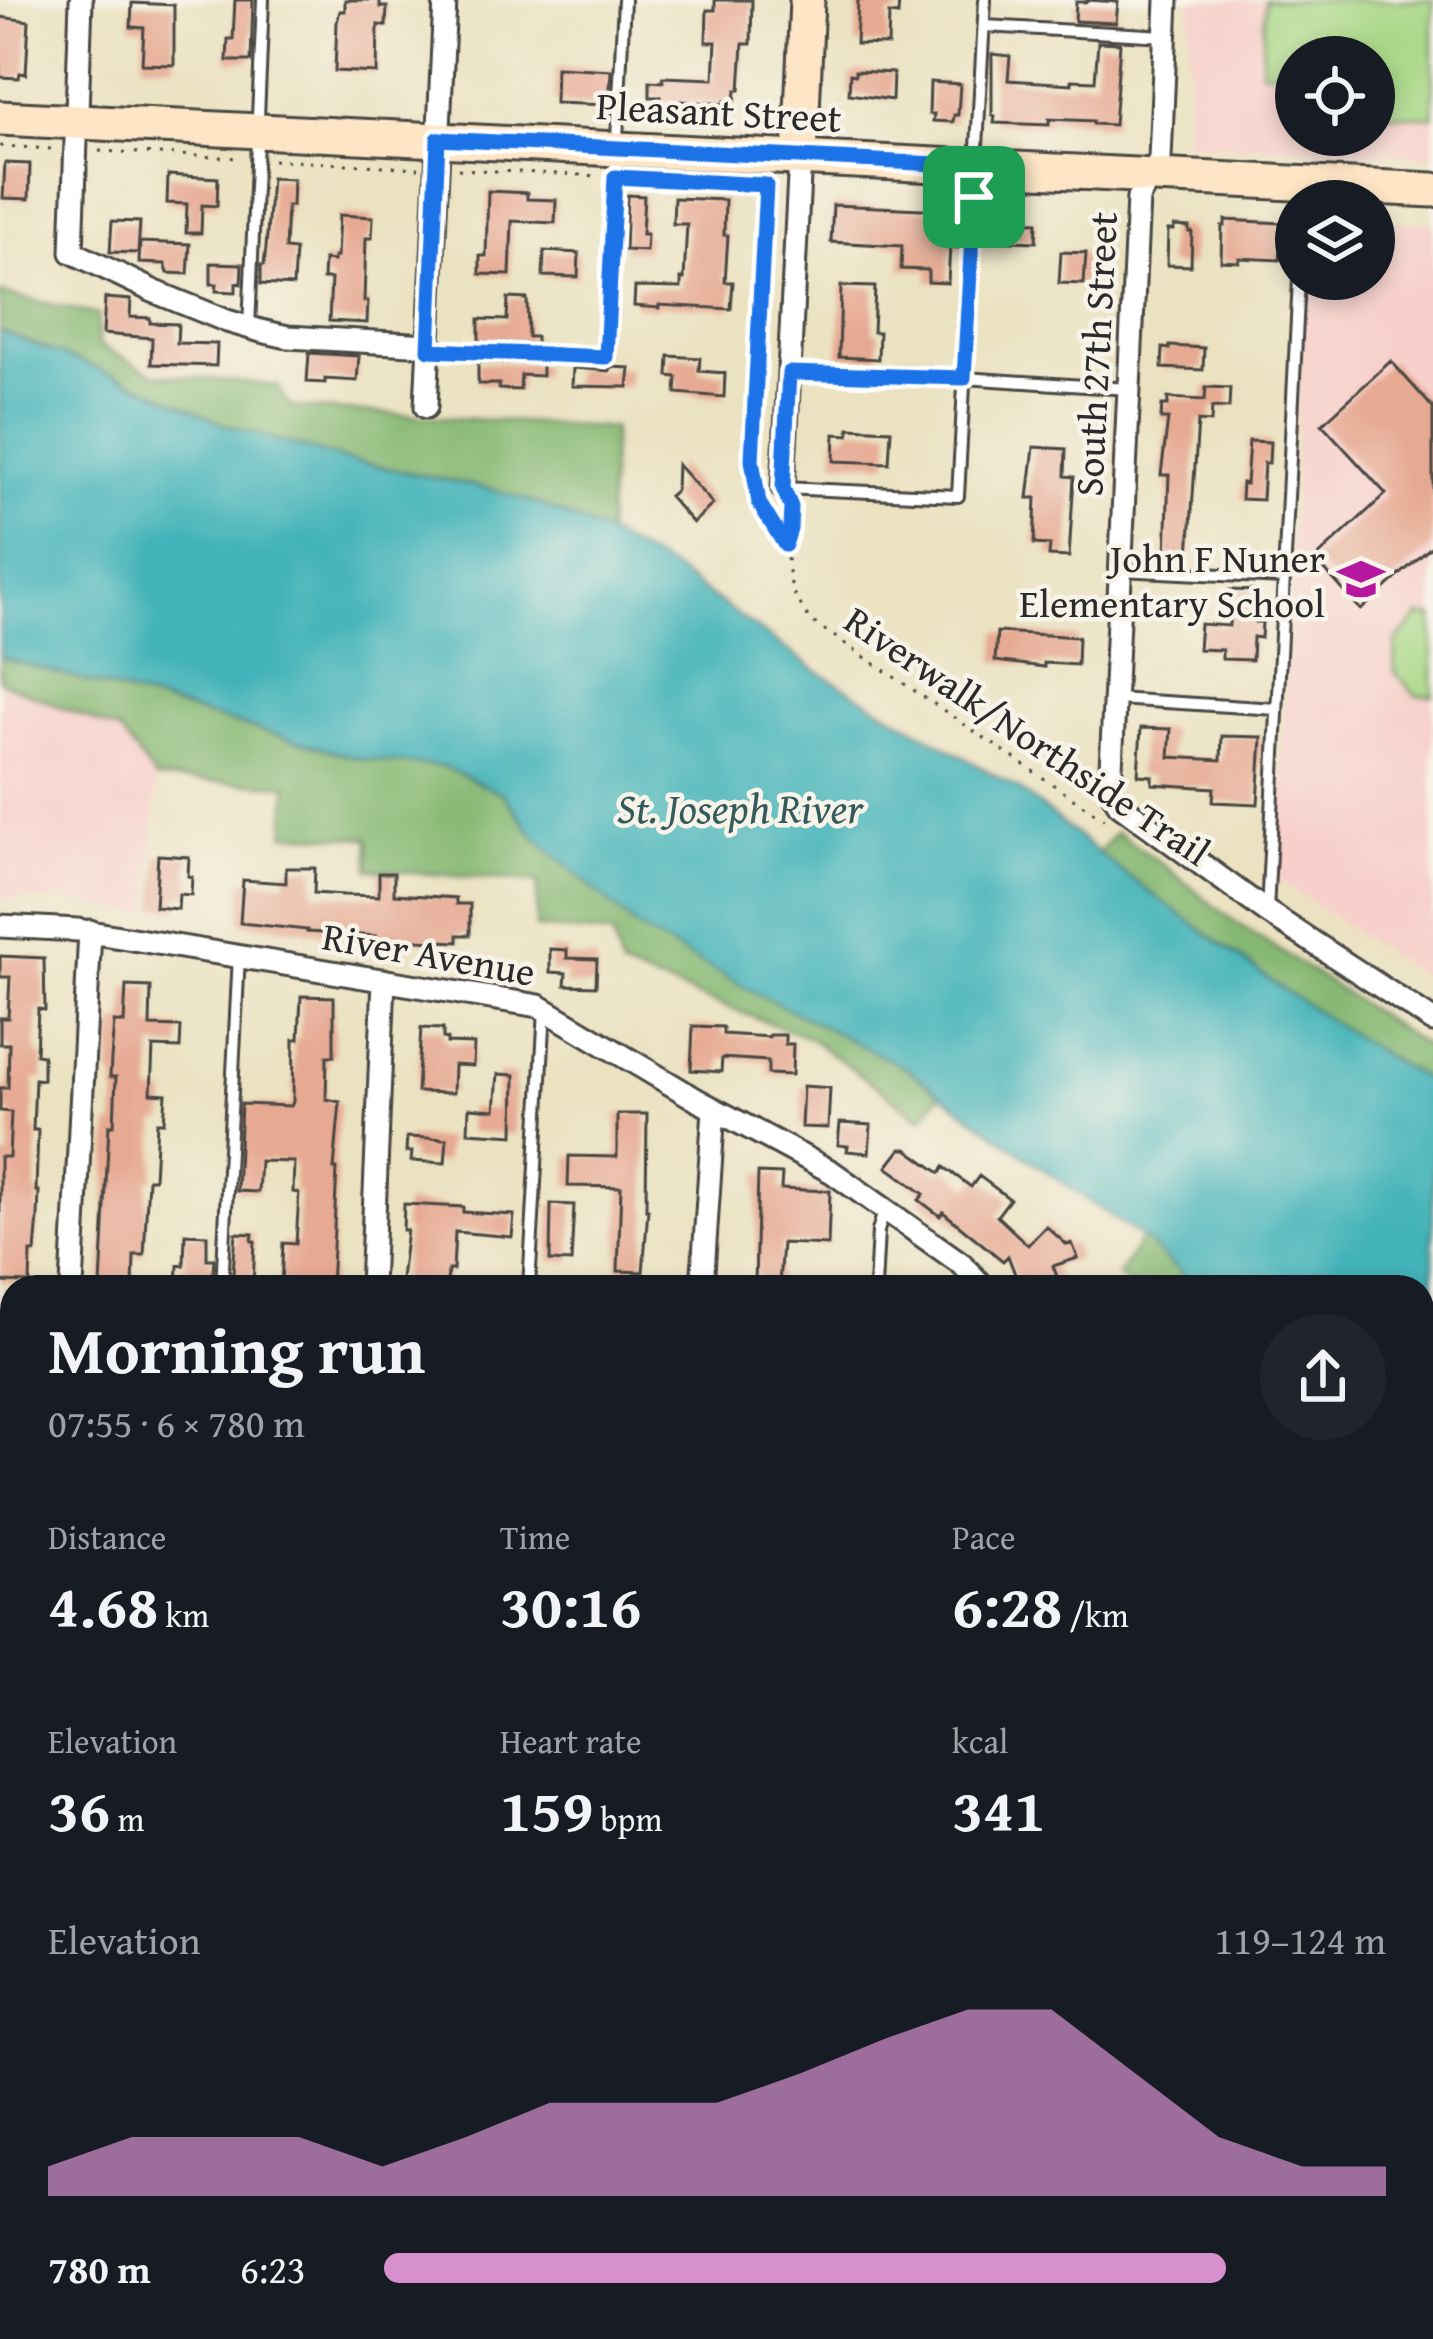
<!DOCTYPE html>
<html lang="en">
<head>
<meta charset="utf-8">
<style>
  body { margin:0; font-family:"Gentium Book Plus",serif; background:#20242c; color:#f1f3f6; height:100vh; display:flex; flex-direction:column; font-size:45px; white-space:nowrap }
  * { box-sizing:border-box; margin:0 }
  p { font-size:39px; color:#9ea1a6 }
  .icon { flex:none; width:66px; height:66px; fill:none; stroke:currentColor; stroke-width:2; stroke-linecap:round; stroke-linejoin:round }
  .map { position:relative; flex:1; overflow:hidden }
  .panel { position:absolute; left:0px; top:1275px; width:1434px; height:1065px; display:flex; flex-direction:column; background:#171b24; border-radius:36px 36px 0 0; box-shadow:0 6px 18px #0003 }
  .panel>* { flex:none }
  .buttons { position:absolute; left:1275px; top:36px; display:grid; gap:24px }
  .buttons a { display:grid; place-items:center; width:120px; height:120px; border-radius:50%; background:#171b24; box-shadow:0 6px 18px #0003; font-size:60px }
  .pin { position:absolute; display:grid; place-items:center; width:102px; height:102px; color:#fff; margin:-51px; border-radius:24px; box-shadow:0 6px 18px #0006 }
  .round { display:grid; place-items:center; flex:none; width:126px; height:126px; border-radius:63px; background:#20242c }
  .overview { display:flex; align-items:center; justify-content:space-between; height:204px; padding:0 48px }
  h1 { font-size:66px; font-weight:700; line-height:90px }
  .metrics { display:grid; grid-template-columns:repeat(3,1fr); gap:18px; height:204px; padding:12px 48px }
  .metrics div { display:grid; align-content:center }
  .metrics b { font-size:60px; font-weight:700 }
  .metrics small { font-size:33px; font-weight:400 }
  .metrics p { font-size:33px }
  .chart { height:336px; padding:24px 48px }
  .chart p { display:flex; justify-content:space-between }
  .chart svg { width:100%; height:216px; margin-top:12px; fill:#d690ce; opacity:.7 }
  ul { padding:0 48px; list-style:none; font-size:39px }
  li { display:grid; grid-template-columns:192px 144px 1fr; align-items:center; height:90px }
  li i { height:30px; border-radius:15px; background:#d690ce }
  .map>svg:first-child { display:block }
</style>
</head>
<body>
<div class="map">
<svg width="1433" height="2339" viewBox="0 0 1433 2339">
  <rect width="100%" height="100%" fill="#f7f3e8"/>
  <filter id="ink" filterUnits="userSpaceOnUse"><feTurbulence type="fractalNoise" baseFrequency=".00833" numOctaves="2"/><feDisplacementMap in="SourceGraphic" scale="24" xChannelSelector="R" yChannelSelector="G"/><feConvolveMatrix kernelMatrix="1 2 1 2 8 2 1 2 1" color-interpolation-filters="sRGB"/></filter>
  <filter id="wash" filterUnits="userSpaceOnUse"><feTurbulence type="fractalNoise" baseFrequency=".004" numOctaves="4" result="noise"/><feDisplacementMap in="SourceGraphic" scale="48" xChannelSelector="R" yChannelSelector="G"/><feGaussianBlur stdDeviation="2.7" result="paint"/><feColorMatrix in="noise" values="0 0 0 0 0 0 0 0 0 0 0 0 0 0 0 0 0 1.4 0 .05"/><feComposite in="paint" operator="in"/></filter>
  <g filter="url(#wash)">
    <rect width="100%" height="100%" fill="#ebe2c1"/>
    <path fill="#f7d0cb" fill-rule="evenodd" d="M1191 0H1433V156L1185 142ZM1296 57H1374V135H1296Z
      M1374 220 1433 223V984L1276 879 1304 279H1374Z
      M0 681 120 733 156 779 149 914 81 903 0 897Z
      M1422 1464 1433 1466V1607H1422Z
      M467 2328H600V2339H467Z"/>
    <path fill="#a7d785" stroke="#698158" stroke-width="3" d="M1265 0H1433V117L1374 113V57H1296V73L1261 71Z
      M1419 616 1433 617V696L1415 695 1395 672 1396 642Z"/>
    <path fill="#85b872" stroke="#58724e" stroke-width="3" d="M0 293 98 315V345L155 374 278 386 288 405 298 408 613 428 607 534 541 505 495 490 342 459 226 425 147 388 0 331Z
      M0 657 361 759 444 767 503 794 536 838 906 1068 941 1094 921 1119 810 1038 621 968 613 935 536 928 538 882 369 869V838L285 834 288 785 156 779 120 732 0 681Z
      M1116 832 1162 864 1231 919 1433 1051V1083C1314 1018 1204 936 1098 853Z
      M1142 1238 1196 1287H1132L1118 1275Z"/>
    <path fill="#43b3b9" stroke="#376f72" stroke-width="3" d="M0 331 147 388 226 425 342 459 495 490 541 505 607 534 672 569 817 671 1020 790 1121 871 1284 990 1387 1058 1433 1083V1426L1422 1422V1287H1196L1142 1238 1036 1164 906 1068 754 992 640 930 536 838 503 794 444 767 361 759 0 657Z"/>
    <g id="blocks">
      <path fill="#e6a992" d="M235 0H253L251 61H227L228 39H233Z
        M345 0H380V7H387L386 26 378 25 377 73 335 71 337 22 340 11H345Z
        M715 0H752L751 44H743L740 90H736L735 101H725V104L681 101 680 107 660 106 661 97H650V81L663 82V77L714 79 716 42H706L707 10H715Z
        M858 0H899L898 15 889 14 888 45 856 44Z
        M1087 0 1118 2 1116 23 1075 21 1076 2H1086Z
        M132 3 174 5V65L142 64 144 28 131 27Z
        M0 17 29 21 26 74 20 73 19 78 0 77Z
        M1098 42 1120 43 1114 125 1093 124V121L1049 119V125L994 123 995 116 992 115V54L1010 56 1008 80 1072 84V80L1095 81Z
        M556 67 611 70 609 105 555 103Z
        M855 71 893 73 892 100 849 94 850 74 855 75Z
        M930 82 960 84 958 115H954L953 122 933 121 934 114H929Z
        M5 163 30 164 29 199 3 198Z
        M168 175 218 178 217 206 202 205 201 233H186L187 204 167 203Z
        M271 178 293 179 292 206H287L285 249 295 250 293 286 261 284V265H264L266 248Z
        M488 191 527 193V199L556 200 555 223 512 221 510 275 480 274V256H486Z
        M627 195 644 196 642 234H647L646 251 625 250Z
        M674 198 725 200 724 235H728L725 282H733L731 309 659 305V308L634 306 635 287 681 288V279H684L687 224H673Z
        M833 205 964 211 959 248 950 247 948 283 928 282V270L901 269 902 246 831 242Z
        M984 207 1002 208V221L1037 222 1036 242 982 240Z
        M339 215 373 217 372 238H366L364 301H368L367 323 329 321 331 279H323L324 260 334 261V257H337Z
        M1225 220 1282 223 1280 260 1239 258V262L1221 261 1222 226H1225Z
        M112 221 140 222 138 253 110 252Z
        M1174 226 1189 227V232H1192L1191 266 1167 265 1168 230H1174Z
        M140 242 190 244 188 274 168 273 165 264 139 263Z
        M544 251 579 253 578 277 543 276Z
        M1061 252 1086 253 1084 284 1059 283Z
        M211 263 242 264 241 284 236 283V292L216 291 217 284H211Z
        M841 286 875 287 873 332H879L878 359 839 357Z
        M105 298 131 300 130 317 150 318V323L178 324 177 343 217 344 216 366 151 364 152 338 103 334Z
        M508 298 527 299 528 337H536V344L479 342V319L507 320Z
        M1170 346 1204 348 1203 370 1162 368 1163 348 1170 349Z
        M309 353 359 356 357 381 325 379V383L307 382Z
        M669 356 700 358 699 371 725 373 724 397 676 393 677 377 668 376Z
        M1391 361 1433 408V545L1361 610 1315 559 1386 494 1322 424Z
        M478 362 542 364V376L521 375 520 390 499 389V384H478Z
        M610 367 630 368 628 387 572 386 573 368 609 371Z
        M1206 387 1230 388 1229 408 1212 407 1211 422 1198 421 1189 555H1185L1184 563H1170V555L1166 554 1169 475H1161L1168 419H1161L1162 405H1168V398L1205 400Z
        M849 428 891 430 889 463 834 461 835 434 849 435Z
        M1249 441 1270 442 1269 463H1264L1262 500 1241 499 1242 483 1246 484Z
        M1034 447 1066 449 1065 476 1074 477 1069 557 1049 556 1050 545 1034 544 1036 498H1028Z
        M677 464 713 504 693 523 669 496 676 490Z
        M1230 590 1256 591 1255 622H1262L1261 638 1253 637 1252 660 1222 659V650L1198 649 1200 624 1229 626Z
        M997 632 1078 637 1077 665 1044 663V667L995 661Z
        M1141 728 1171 729 1169 757 1221 760 1222 736 1262 737 1258 804 1213 802 1214 788 1152 784V776L1138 775Z
        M158 855 189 857 188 876 192 877 191 895 179 894 178 909 155 907Z
        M286 868H315L314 893 344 895 379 896V873H394V894L456 898V904H470V935H458V942L398 939V941L376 940V936L307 932V930L240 923 243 880 286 883Z
        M550 949 567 950V958L597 959 596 986 565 985 566 973 550 972Z
        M0 956 44 958 45 1010 38 1009 36 1054 43 1055V1080L35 1079 33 1130H38L36 1191H39L38 1217 35 1252H31L30 1283 0 1282V1157H9L11 1112 0 1111V1088H8L9 1044H0V1018H8L10 977H0Z
        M126 986 151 987 150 1026 181 1027 180 1048 153 1047 151 1093 166 1094 164 1122H157L154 1179H148L144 1255H134L133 1287H112L101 1286 109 1125H114L116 1077H110L111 1059 114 1022 124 1023Z
        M301 996 334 997V1056H327L326 1099 340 1102 334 1169H337L331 1287H281L283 1243 296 1244 299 1193 293 1192 294 1162 260 1161 258 1192 237 1191 241 1104 291 1106 293 1102 294 1039H299Z
        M693 1026 723 1027V1034L769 1037V1035H785V1044H793L792 1075 768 1074V1061L722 1058 721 1072 691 1070Z
        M421 1028 443 1029V1038L447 1039V1043L474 1044 473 1066 454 1065 453 1093 417 1092Z
        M498 1074 515 1075 514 1135 468 1132 469 1108 495 1110Z
        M803 1086 830 1088 828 1128 801 1127Z
        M617 1114H647L646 1209H648L643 1272 618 1271 621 1187 568 1186 569 1156 617 1157Z
        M840 1123 871 1125 869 1153 847 1151 848 1146 838 1145Z
        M407 1137 447 1139 445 1163 411 1161 412 1152H406Z
        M901 1149H907L940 1173 944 1167 971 1187 979 1176 1010 1199 997 1216 1028 1245 1046 1226 1067 1245 1072 1243 1078 1258 1053 1266 1059 1282 1054 1284 1055 1287H1020L1008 1256 1003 1261 943 1212 940 1216 919 1200 924 1194 887 1167Z
        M758 1173 782 1174 781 1189 830 1191 828 1245 782 1243 779 1284 755 1283Z
        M404 1204 463 1207V1212L514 1215 512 1237 455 1232 453 1270H448L447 1287H400L407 1230H403Z
        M551 1204 574 1205 571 1262 550 1261Z
        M236 1233 253 1234 252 1241H255L253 1287 232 1286Z
        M185 1234 207 1235V1259H214L212 1285 177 1287 178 1265 184 1266Z"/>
    </g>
  </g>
  <g filter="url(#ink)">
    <use href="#blocks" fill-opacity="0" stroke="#484642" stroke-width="3"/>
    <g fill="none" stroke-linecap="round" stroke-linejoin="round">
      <defs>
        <path id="lane" d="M984 26 1166 36
          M249 328 263 0
          M429 350 606 357 624 0
          M789 373 965 378 1129 389
          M783 488 958 496 985 0
          M1120 570 1284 578
          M1116 699 1277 709
          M1267 912 1299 279
          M222 1287 239 956
          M529 1287 545 1009
          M875 1287 878 1231 885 1208
          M0 1438 12 1439
          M1422 1520H1433
          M0 1798H12
          M1422 2122H1433
          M0 2265H12
          M1422 2301H1433
          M71 2339 72 2328
          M323 2339 324 2328
          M764 2339V2328"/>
        <path id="street" d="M81 0 72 252 153 291 227 321 261 331 288 337 429 345
          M1167 0 1160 159 1138 198 1110 789 1119 804 1267 912 1433 1021
          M426 407 445 0
          M783 488 800 157
          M0 926 78 930 539 1006 699 1101 832 1172 962 1264 983 1287
          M72 1287 90 931
          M371 1287 384 980
          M702 1287 714 1109
          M0 1959H12
          M1422 1994 1433 1995
          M195 2339V2328
          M449 2339V2328
          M625 2339V2328
          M886 2339 887 2328
          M1161 2339 1162 2328"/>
        <path id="secondary" d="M0 118 1433 190
          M800 157 807 0"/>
        <path id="primary" d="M0 1585 12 1586
          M1422 1640H1433"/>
      </defs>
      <use href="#lane" stroke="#484642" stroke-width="16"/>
      <use href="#street" stroke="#484642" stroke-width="27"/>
      <use href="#secondary" stroke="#484642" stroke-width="39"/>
      <use href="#primary" stroke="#484642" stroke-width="42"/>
      <path stroke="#484642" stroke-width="3" stroke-dasharray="3 9" stroke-linecap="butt" d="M0 146 53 149
        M99 151 239 158
        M273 160 419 168
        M458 169 599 176
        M632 178 766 185 752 460 759 503 785 545 792 591 810 620 1104 819
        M786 544 790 529 791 507"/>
      <use href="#lane" stroke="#fff" stroke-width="10"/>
      <use href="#street" stroke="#fff" stroke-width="21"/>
      <use href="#secondary" stroke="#fde5c5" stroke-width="33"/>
      <use href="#primary" stroke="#fabe6d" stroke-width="36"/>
      <defs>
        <path id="rail" d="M0 1746H12
          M1422 1793 1433 1794"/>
      </defs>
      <use href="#rail" stroke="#2b2b2b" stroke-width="10"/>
      <use href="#rail" stroke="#f7f3e8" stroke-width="6" stroke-dasharray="18" stroke-linecap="butt"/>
    </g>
  </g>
  <g fill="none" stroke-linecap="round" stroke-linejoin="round" filter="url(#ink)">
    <defs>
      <path id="route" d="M438 139 976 166 964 378 789 373 783 488 791 507 790 529 785 545 759 503 752 460 766 185 615 177 606 357 429 350Z"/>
    </defs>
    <use href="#route" stroke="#fff" stroke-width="24"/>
    <use href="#route" stroke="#1a73e8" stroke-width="15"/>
  </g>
  <defs>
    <symbol id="school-bare" viewBox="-9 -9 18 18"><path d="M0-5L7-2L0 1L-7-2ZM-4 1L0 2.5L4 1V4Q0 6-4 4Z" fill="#b5179e" stroke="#f7f3e8" stroke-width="2.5" paint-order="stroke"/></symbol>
  </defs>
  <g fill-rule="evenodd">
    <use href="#school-bare" x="1328" y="546" width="66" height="66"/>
  </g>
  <g text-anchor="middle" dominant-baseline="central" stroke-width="9" stroke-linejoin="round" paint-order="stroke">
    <g font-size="39" fill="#2b2b2b" stroke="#f7f3e8">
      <text transform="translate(719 111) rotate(3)">Pleasant Street</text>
      <text transform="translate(1095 354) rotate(-87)">South 27th Street</text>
      <text transform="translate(1028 735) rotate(34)">Riverwalk/Northside Trail</text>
      <text transform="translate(429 953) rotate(10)">River Avenue</text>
    </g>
    <g font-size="39" fill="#2b2b2b" stroke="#f7f3e8" text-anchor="end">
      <text x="1325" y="557">John F Nuner<tspan x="1325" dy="45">Elementary School</tspan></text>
    </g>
    <g font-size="42" font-style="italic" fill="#335b5d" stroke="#f7f3e8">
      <text x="740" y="807">St. Joseph River</text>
    </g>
  </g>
</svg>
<div class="buttons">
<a><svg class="icon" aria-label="locate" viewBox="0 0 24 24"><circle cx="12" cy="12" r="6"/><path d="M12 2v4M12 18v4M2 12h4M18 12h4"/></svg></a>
<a><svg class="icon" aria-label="layers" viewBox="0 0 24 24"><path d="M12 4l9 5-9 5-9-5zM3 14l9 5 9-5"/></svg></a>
</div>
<div class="pin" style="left:974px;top:197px;background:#1e9e55"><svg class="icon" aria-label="arrive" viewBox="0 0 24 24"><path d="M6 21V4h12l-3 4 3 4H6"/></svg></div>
<section class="panel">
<div class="overview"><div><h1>Morning run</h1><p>07:55 · 6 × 780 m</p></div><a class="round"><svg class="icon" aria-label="share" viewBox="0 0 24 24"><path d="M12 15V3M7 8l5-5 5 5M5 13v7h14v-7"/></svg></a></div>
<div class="metrics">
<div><p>Distance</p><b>4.68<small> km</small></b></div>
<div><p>Time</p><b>30:16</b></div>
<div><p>Pace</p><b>6:28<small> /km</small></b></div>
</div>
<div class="metrics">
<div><p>Elevation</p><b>36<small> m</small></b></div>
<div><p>Heart rate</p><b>159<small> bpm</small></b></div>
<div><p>kcal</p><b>341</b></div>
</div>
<div class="chart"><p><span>Elevation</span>119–124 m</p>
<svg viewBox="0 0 160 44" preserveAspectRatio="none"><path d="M0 44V38L10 32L20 32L30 32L40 38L50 32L60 25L70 25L80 25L90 19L100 12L110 6L120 6L130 19L140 32L150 38L160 38V44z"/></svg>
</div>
<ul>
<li><b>780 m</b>6:23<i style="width:84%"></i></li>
</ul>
</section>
</div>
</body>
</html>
